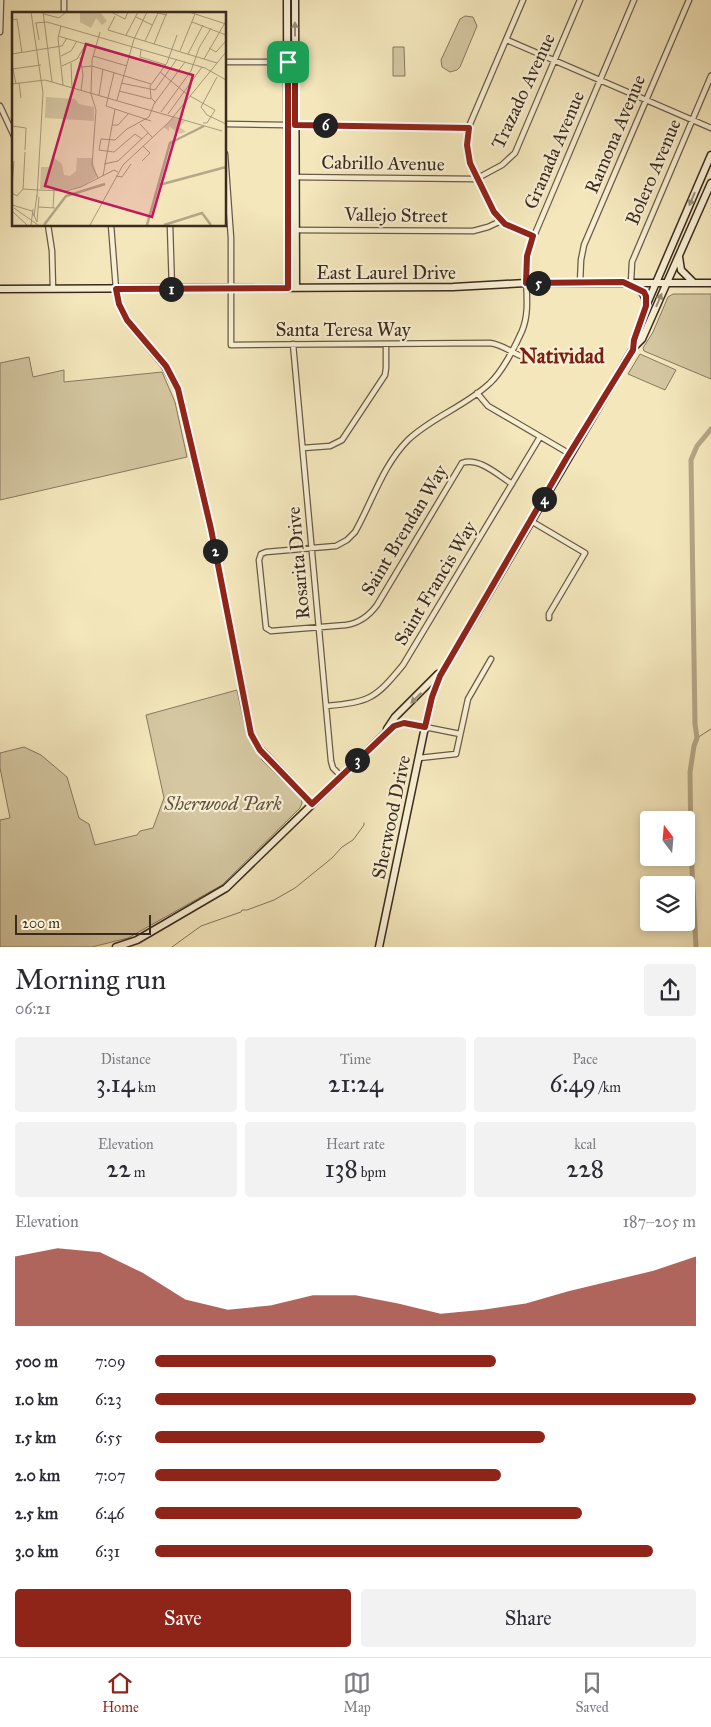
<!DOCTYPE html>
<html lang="en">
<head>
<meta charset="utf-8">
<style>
  body { margin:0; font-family:"IM FELL Great Primer",serif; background:#f2f2f3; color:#2b2b33; height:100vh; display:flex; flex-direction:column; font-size:19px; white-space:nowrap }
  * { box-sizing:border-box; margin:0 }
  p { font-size:16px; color:#7c7c81 }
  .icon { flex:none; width:28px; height:28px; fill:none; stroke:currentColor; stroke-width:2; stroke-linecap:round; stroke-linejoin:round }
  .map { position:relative; height:947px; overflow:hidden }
  .side { display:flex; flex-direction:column; background:#fff; flex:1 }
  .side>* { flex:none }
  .needle { width:32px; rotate:344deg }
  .tools { position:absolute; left:640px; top:811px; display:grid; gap:10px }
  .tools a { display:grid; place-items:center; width:55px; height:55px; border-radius:5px; background:#fff; box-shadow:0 2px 8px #0003; font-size:25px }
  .scale { position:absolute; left:15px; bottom:12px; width:136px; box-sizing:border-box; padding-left:5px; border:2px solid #3a2b1f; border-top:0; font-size:14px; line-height:18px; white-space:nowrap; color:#3a2b1f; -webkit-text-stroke:4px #f8efd3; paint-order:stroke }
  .pin { position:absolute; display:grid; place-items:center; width:42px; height:42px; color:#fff; margin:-21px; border-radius:10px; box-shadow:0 2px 8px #0006 }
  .km { position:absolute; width:25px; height:25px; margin:-12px; border-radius:50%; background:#222; color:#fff; font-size:14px; line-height:25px; text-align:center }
  .round { display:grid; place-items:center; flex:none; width:52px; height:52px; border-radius:5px; background:#f2f2f3 }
  .summary { display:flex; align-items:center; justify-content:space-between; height:85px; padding:0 15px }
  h1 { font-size:28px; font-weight:600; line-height:38px }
  .figures { display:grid; grid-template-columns:repeat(3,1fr); gap:8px; height:85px; padding:5px 15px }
  .figures div { display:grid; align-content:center; border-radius:5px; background:#f2f2f3; text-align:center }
  .figures b { font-size:25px; font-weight:600 }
  .figures small { font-size:14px; font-weight:400 }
  .figures p { font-size:14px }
  .chart { height:140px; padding:10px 15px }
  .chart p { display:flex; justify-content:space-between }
  .chart svg { width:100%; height:90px; margin-top:5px; fill:#8f2418; opacity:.7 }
  .cta { display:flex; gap:10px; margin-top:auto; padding:10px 15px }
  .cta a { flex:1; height:58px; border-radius:5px; background:#8f2418; color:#fff; font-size:20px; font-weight:600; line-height:58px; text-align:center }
  .cta a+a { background:#f2f2f3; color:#2b2b33 }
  ul { padding:0 15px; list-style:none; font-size:16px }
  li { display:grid; grid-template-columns:80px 60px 1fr; align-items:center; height:38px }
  li i { height:12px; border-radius:6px; background:#8f2418 }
  .tab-bar { display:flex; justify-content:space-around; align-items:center; height:70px; border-top:1px solid #e1e1e2; background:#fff; font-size:14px; color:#7c7c81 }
  .tab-bar a { display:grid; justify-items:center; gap:2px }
  .tab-bar .selected { color:#8f2418 }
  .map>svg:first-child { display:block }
</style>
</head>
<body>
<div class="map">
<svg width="711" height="947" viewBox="0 0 711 947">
  <rect width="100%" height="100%" fill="#f4e7bc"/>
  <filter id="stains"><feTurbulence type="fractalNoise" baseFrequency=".004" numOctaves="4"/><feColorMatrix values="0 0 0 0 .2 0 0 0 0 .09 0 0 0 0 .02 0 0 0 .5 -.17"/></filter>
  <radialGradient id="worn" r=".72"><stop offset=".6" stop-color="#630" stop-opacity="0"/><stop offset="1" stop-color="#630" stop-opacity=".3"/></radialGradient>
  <path fill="#d4c7a1" stroke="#877960" d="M465 16 473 17 477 26 460 67 457 70 450 72 442 67 441 60 460 19Z
    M393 47H404L405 76H393Z
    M673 294H711V379L644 351 643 348 653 332 668 297Z
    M640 354 676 370 665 390 628 374Z
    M29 357 33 377 64 370V382L162 372 175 402 187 457 0 500V363Z
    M237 690 244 722 262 760 301 798 302 803 300 808 222 885 128 938 92 947H0V820L10 818 0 768V753L24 747 41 755 67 777 79 818 89 824 95 845 137 835 140 831 153 828 164 798 146 715Z"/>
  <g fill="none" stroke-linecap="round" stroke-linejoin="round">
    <path stroke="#84755d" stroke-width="1" d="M697 738 711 729
      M172 947 201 926 241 912 242 910H247L274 900 295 888 332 858 342 847 353 840 364 825V823"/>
    <path stroke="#b5a787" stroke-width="5" d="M696 947 691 850 690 772 694 746 697 738 695 724 691 460 697 446 711 429"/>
    <defs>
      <path id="street" d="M523 0 470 124 467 148 472 168 497 217 509 226 533 237
        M64 14V0
        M0 32 1 0
        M507 40 711 128
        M225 62H289
        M0 106 14 136
        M225 124 469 128
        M225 154 231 238V345L490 343C507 345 520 361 538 359
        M289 177 476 179 502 165 515 153 580 0
        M48 225 52 251 53 289
        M111 225 116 289
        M170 225 172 289
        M288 230 473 231 488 227 501 221
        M631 282 632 262 711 76
        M580 283 581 260 584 245 689 0
        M293 344 331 761 333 768 341 776
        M477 393 488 406 570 454
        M303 448 330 446 342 440 385 375 386 368V344
        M512 484C498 475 479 457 462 463L377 605C369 616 359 623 346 625L271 631 266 628 259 560 261 554 266 552 336 546 347 540 355 532C372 502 383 465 408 440 432 417 466 406 490 383 502 372 515 347 522 331 533 305 521 275 529 248L634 0
        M531 521 585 553 549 614V618
        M326 706C370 702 375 699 403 665L540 437
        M425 727 460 734
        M419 758 456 754 468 699 491 659"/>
      <path id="secondary" d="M287 0 288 288
        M295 0 296 288
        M679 257 681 270 694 283
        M626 283C638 288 646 291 646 305
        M0 289 453 287 526 283H711
        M116 289 119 304 127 320 165 366 178 389 211 529 251 734 260 749 312 804
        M634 347V340L646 306 711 155
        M387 729 395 717 438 674
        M116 947 137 940 226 888 393 726 404 723 425 727
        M379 947 425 727 432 697 440 676 634 347 642 339 711 183"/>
    </defs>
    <use href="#street" stroke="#685a46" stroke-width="7"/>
    <use href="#secondary" stroke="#3a2b1f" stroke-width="9"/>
    <use href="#street" stroke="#f8efd3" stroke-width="4.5"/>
    <use href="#secondary" stroke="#f8efd3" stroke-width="6"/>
  </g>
  <defs><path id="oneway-solid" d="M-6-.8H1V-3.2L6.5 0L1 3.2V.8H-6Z" transform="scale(1.25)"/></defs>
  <g fill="#998d79">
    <use href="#oneway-solid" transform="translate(295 29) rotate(-90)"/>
    <use href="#oneway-solid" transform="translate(692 199) rotate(113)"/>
    <use href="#oneway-solid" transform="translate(659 300) rotate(-67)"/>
    <use href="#oneway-solid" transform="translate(416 698) rotate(136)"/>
  </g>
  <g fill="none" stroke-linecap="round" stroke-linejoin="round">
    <defs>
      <path id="route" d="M288 62H295V125L469 128 467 145 470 163 494 212 505 224 533 236 527 256 526 283 623 282 644 292 646 296V306L634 340 633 350 566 459 440 676 432 697 425 727 404 723 394 726 312 804 260 750 251 734 211 529 178 389 166 366 127 320 119 304 116 289 288 288Z"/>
    </defs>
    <use href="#route" stroke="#fff" stroke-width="10"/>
    <use href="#route" stroke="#8f2418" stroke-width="6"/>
  </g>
  <g text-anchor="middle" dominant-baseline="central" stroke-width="4.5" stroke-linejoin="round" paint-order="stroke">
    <g font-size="19" fill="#3a2b1f" stroke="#f8efd3">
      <text transform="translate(523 91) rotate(-65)">Trazado Avenue</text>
      <text transform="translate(615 134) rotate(-67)">Ramona Avenue</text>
      <text transform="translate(554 150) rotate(-67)">Granada Avenue</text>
      <text transform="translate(383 163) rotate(1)">Cabrillo Avenue</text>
      <text transform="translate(653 172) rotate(-67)">Bolero Avenue</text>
      <text transform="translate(396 215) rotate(1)">Vallejo Street</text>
      <text x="386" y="272">East Laurel Drive</text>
      <text x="343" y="329">Santa Teresa Way</text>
      <text transform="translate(404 530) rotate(-59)">Saint Brendan Way</text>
      <text transform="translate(298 563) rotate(-95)">Rosarita Drive</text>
      <text transform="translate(435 583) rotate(-59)">Saint Francis Way</text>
      <text transform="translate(391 817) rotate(-78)">Sherwood Drive</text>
    </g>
    <g font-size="19" font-style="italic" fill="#605240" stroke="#f8efd3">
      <text x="223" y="803">Sherwood Park</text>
    </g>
    <g font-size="21" font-weight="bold" fill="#7a1f14" stroke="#f8efd3">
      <text x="562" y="356">Natividad</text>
    </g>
  </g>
  <g transform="translate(12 12)">
    <rect width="214" height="214" fill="#f4e7bc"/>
    <path d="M68 0H88L95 9 90 13 84 6 79 16 68 10ZM34 85 63 87 67 92 82 95V109L33 106ZM161 106 173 109 168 115 174 120 167 122 157 114V119L152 115ZM41 145 50 152 52 163 58 164 64 159 65 146H80L85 165 69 175 54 178 28 177 29 155H40Z" fill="#d4c7a1"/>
    <path fill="none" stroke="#b5a787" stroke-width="2.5" d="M147 173 214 155M32 213 54 184 93 172M135 213 158 131 192 114M152 213 190 201 199 213"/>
    <path fill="none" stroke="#aa9c7d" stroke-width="1" d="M19 0 31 81 25 185M31 0 40 70M99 0 113 7 116 0M177 0 214 12M32 2 47 6 54 0M103 4 96 18 205 51M124 5 140 13M0 8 5 7 10 41M180 10 214 23M23 11 35 10 193 56 214 68M24 11 27 28M49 14 46 26 51 73M114 23 126 0M46 24 118 45M133 29 146 1 155 3M142 32 155 0M197 36 204 40 214 29M129 38 128 45 154 53M168 39 183 2M0 42 50 34 55 26M176 42 191 13M49 44 59 39 65 29M81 44 115 54M68 45 71 63 69 78M192 47 214 9M59 51 60 75M50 54 65 47 74 32M70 55 80 54 139 72M0 57 29 53M1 57 4 72M148 60 176 83M102 61 94 94 139 109M205 65 189 95 195 103 214 112M7 71 9 86M109 71 143 78 165 47M0 72 33 68 210 119M107 79 139 87M87 83 91 57M178 84 203 98 195 111H191M105 88 122 27 135 0M144 91 139 86 138 74 155 51 165 23M149 100 179 59 187 36 199 16M156 102 190 55M128 112 140 125M100 113H106L117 101M0 114 14 116 13 138M130 127 123 122 102 140 87 138 89 127 103 128 115 117 137 105 142 92 173 50M130 149 138 141 131 134M92 152 106 149 136 121M91 164 103 97M104 164 110 165 119 152M86 166 80 153 84 98 79 82 80 48 88 20M0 174 2 149M11 177 13 140M11 177 26 178M26 178 54 179 69 175 102 158 106 160M0 181 5 184 11 177M0 193 20 199 25 210M26 195 43 196M2 196 26 213M41 196 42 179M0 199 15 213M22 204 25 183M25 210 27 185M19 213 21 197M78 213 111 153 157 110 214 40"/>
    <path fill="#c2185b" fill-opacity="0.15" stroke="#c2185b" stroke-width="2.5" d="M74 32 181 63 140 205 33 174Z"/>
    <rect width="214" height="214" fill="none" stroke="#3a2b1f" stroke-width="2.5"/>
  </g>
  <rect width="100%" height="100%" filter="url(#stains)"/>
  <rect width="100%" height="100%" fill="url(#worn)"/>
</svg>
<div class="tools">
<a><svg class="needle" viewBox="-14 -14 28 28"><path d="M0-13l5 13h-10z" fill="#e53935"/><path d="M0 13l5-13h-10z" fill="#7c7c81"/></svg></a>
<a><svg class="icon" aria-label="layers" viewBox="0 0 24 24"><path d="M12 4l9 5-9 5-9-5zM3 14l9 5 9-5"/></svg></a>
</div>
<div class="scale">200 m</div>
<div class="pin" style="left:288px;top:62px;background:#1e9e55"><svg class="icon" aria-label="arrive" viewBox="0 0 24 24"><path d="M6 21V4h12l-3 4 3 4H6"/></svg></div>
<b class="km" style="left:171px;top:289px">1</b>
<b class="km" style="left:215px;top:551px">2</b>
<b class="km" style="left:357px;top:760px">3</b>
<b class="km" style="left:544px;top:499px">4</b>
<b class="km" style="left:538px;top:283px">5</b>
<b class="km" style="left:325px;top:125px">6</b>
</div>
<section class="side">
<div class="summary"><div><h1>Morning run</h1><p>06:21</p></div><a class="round"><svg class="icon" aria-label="share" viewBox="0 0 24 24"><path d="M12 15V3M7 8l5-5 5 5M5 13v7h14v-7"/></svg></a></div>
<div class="figures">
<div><p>Distance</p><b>3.14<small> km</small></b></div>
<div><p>Time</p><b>21:24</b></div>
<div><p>Pace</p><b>6:49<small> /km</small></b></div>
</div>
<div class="figures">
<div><p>Elevation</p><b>22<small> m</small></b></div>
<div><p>Heart rate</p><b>138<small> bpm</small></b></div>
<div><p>kcal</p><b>228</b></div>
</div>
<div class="chart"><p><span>Elevation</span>187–205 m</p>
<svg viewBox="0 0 160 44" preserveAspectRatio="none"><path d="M0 44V10L10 6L20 8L30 18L40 31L50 36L60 34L70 29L80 29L90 33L100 38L110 36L120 33L130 27L140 22L150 17L160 10V44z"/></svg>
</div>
<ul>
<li><b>500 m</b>7:09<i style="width:63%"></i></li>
<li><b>1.0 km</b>6:23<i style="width:100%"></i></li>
<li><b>1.5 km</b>6:55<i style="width:72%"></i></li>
<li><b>2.0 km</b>7:07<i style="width:64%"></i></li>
<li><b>2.5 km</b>6:46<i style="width:79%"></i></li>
<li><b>3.0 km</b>6:31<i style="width:92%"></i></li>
</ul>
<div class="cta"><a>Save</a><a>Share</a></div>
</section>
<nav class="tab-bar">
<a class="selected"><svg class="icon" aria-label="home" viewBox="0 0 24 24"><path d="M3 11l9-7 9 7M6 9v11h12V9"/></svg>Home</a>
<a><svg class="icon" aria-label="map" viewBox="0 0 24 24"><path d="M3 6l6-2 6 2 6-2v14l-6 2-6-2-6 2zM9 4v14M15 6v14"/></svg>Map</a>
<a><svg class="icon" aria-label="saved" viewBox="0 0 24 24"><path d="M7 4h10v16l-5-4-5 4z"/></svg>Saved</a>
</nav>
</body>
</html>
